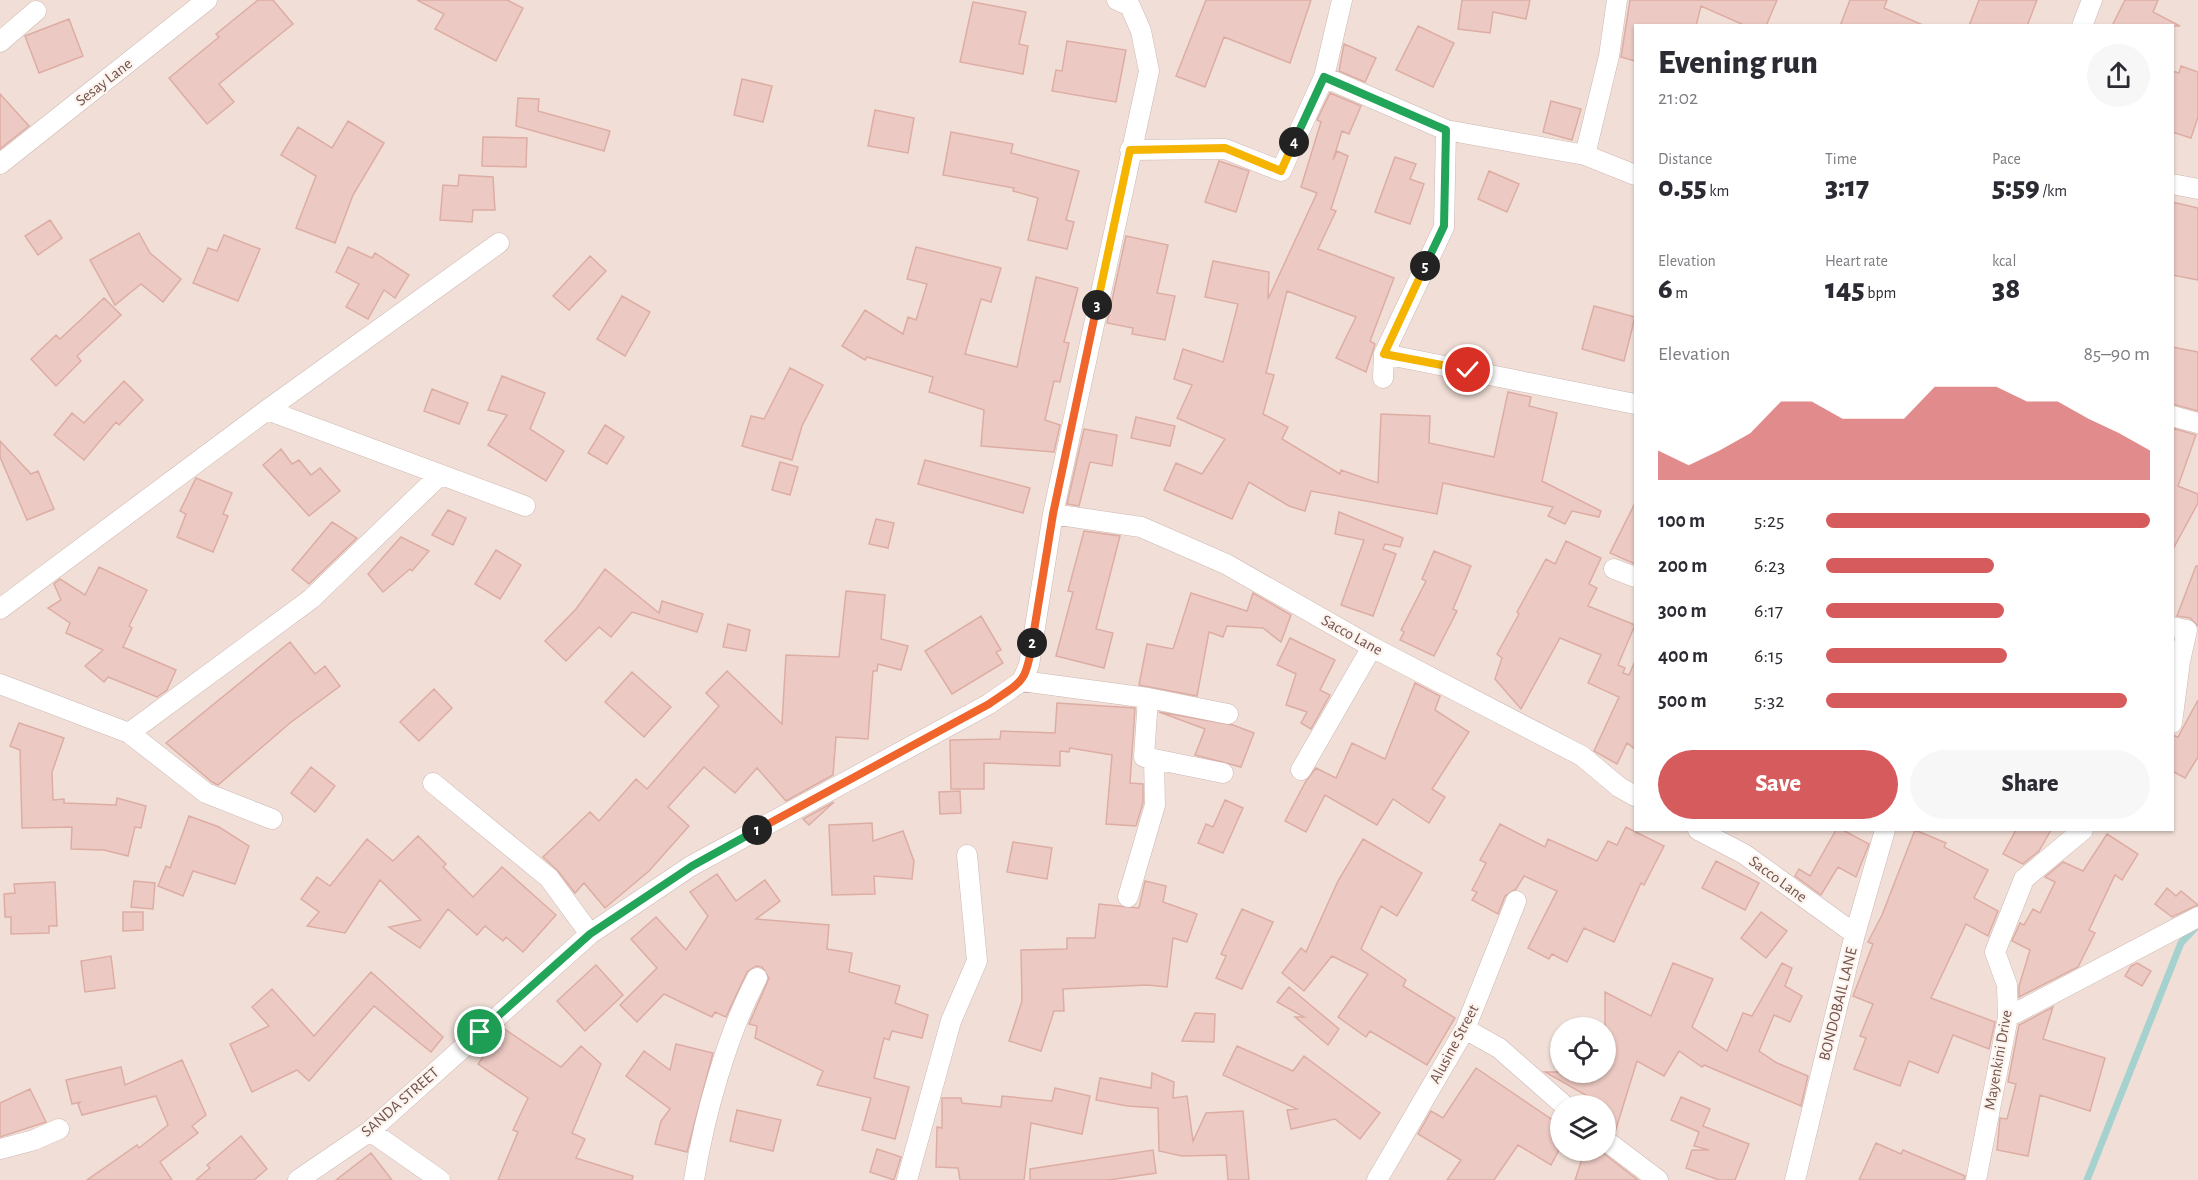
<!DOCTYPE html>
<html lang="en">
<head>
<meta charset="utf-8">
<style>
  body { margin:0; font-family:"Alegreya Sans",sans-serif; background:#f7f7f7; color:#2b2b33; height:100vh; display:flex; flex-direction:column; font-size:22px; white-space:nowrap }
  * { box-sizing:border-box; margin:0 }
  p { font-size:20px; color:#7c7c81 }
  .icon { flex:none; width:33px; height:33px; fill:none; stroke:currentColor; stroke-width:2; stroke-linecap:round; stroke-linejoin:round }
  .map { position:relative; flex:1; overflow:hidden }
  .drawer { position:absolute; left:1634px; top:24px; width:540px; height:807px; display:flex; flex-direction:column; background:#fff; border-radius:0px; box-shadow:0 2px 4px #0004 }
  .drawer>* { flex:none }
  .controls { position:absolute; left:1550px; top:1017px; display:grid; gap:12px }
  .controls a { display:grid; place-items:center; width:66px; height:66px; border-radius:50%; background:#fff; box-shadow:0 2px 4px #0004; font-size:30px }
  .pin { position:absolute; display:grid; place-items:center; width:51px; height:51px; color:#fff; margin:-26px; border:3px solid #fff; border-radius:50%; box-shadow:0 2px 6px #0007 }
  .km { position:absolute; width:30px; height:30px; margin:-15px; border-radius:50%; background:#222; color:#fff; font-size:16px; line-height:30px; text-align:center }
  .round { display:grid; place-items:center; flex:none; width:63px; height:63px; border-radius:32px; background:#f7f7f7 }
  .overview { display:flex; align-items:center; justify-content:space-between; height:102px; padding:0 24px }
  h1 { font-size:33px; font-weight:800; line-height:45px }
  .metrics { display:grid; grid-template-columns:repeat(3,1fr); gap:9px; height:102px; padding:6px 24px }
  .metrics div { display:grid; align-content:center }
  .metrics b { font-size:30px; font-weight:800 }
  .metrics small { font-size:16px; font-weight:400 }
  .metrics p { font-size:16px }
  .chart { height:168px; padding:12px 24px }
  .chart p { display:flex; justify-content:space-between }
  .chart svg { width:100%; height:108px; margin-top:6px; fill:#d65b5c; opacity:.7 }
  .primary-button { display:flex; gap:12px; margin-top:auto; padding:12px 24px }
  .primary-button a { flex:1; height:69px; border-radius:36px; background:#d65b5c; color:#fff; font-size:24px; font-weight:800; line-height:69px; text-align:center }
  .primary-button a+a { background:#f7f7f7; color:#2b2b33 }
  ul { padding:0 24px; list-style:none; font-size:20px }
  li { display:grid; grid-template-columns:96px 72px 1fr; align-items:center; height:45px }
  li i { height:15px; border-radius:8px; background:#d65b5c }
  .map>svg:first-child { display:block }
</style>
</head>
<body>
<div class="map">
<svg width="2198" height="1180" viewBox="0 0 2198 1180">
  <rect width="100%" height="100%" fill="#faeee7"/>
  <path fill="#f1dfd7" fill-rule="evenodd" d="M0 0H2198V1180H0ZM1635 26H2172V830H1635ZM1560 1028H1605V1072H1560ZM1560 1106H1605V1150H1560Z"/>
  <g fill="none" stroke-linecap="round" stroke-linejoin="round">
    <path stroke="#a5d2ce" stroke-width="7" d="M2087 1180 2181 943 2198 925"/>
  </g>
  <path fill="#ecc9c2" stroke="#ddada4" stroke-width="1.5" d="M258 0H273L293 24 219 84 234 102 207 124 169 78 219 37 216 34Z
    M417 0H507L523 8 496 61 435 29 444 14Z
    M1206 0H1311L1290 63 1224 37 1205 87 1176 76Z
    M1462 0H1530L1526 19 1493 12 1490 33 1458 29Z
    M1630 0H1777L1766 26H1746L1701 6 1696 26H1635V61L1621 57Z
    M1850 0H1887L1884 8 1925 26H1840Z
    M1979 0H2037L2027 26H1969Z
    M2125 0H2158L2153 12 2180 26H2112Z
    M973 2 1026 12 1019 44 1028 46 1023 74 960 62Z
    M69 19 83 56 39 73 25 36Z
    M1418 26 1454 43 1433 87 1396 70Z
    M1067 41 1126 50 1116 102 1052 91 1056 70 1062 71Z
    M1344 44 1376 58 1365 82 1339 71Z
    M2181 66 2198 72V117L2191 138 2172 132V71L2179 73Z
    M742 79 772 86 763 122 734 115Z
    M1330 93 1361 106 1349 134 1342 131 1333 160 1337 151 1348 156 1331 209 1336 211 1318 249 1394 278 1370 341 1375 344 1366 372 1336 358 1356 317 1287 291 1266 373 1274 375 1263 414 1288 427 1282 439 1340 474 1341 470 1378 483 1381 414 1430 416 1429 443 1494 457 1508 392 1531 397 1529 406 1557 413 1542 481 1601 511 1599 517 1572 511 1565 524 1548 516 1553 507 1443 483 1437 514 1311 491 1305 511 1289 506 1249 482 1232 519 1164 490 1176 463 1202 474 1225 439 1177 418 1192 385 1174 379 1183 349 1223 362 1238 304 1205 297 1213 261 1269 272 1268 299 1317 193 1301 187 1321 122 1317 120Z
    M0 94 29 126 0 149Z
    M518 98 539 99 538 111 610 131 604 151 516 126Z
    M1551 101 1581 109 1572 140 1543 132Z
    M875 110 914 118 908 153 868 146Z
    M348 121 384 143 353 195 335 243 296 228 316 176 281 155 298 127 332 148Z
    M951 132 1013 144 1011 153 1079 171 1066 220 1074 222 1067 249 1028 240 1038 198 1013 191 1014 188 943 175Z
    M483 137 527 138 526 167 482 166Z
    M1395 157 1416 164 1410 179 1424 184 1410 224 1375 212Z
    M1219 161 1249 171 1236 212 1205 202Z
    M1489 171 1519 184 1507 212 1478 199Z
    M459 175 493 177 495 210H473L472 222 440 220 443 185 458 186Z
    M2172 202 2198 208V280L2172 275Z
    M50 220 62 238 38 255 25 236Z
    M139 233 150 253 181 279 163 302 141 284 115 305 90 260Z
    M224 235 260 249 238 301 193 283 208 248 217 251Z
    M1126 236 1168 245 1157 293 1175 296 1165 340 1132 334 1133 328 1107 323Z
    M348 247 372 258 375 253 409 275 395 298 384 290 368 319 346 307 359 284 336 272Z
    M916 247 1001 268 991 302 981 299 965 354 1017 367 1036 277 1078 288 1064 342 1069 343 1060 382 1054 381 1045 420 1060 425 1054 452 981 446 984 410 929 392 933 377 867 357 865 360 842 346 865 310 903 334 908 317 916 320 927 284 907 279Z
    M590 256 606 271 569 310 553 296Z
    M622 296 650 312 625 356 597 339Z
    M104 298 121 315 77 356 81 361 56 386 31 359 56 335 60 339Z
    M1594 306 1635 317 1624 361 1582 349Z
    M2172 347 2198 352V411L2172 404Z
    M790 368 823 385 802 426 792 460 742 446 751 416 764 419Z
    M502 376 545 393 530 429 564 451 546 481 488 445 507 415 488 410Z
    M124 381 143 400 119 425 116 422 84 460 54 435 72 413 84 423Z
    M432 389 468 403 459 424 424 411Z
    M1136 417 1175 426 1170 446 1131 438Z
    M605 425 624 437 607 464 588 453Z
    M2172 428 2196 435 2178 486 2198 494V503L2172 551Z
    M1084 429 1117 435 1112 466 1090 462 1079 506 1067 504Z
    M0 441 31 474 38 471 54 509 27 520 0 457Z
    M281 449 292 464 299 460 311 475 320 468 340 491 309 516 263 465Z
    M925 460 1030 488 1023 513 918 484Z
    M780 462 798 467 790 495 772 490Z
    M196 478 232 493 223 514 228 516 213 552 177 537 186 514 180 511Z
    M1635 503V564L1610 553Z
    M448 510 466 518 453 545 432 535Z
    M1339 512 1403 538 1400 547 1385 544 1383 549 1396 554 1373 616 1341 605 1364 540 1335 534Z
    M876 519 894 523 888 548 869 544Z
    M332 522 357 538 309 584 292 570Z
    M1084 531 1120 536 1096 629 1113 633 1104 668 1056 656 1073 592 1068 591Z
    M401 537 429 551 412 571 410 569 383 592 368 574Z
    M1566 541 1601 558 1589 584 1597 588 1588 606 1635 625 1618 665 1625 668 1623 673 1629 675 1635 661V749L1627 743 1617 764 1594 751 1619 697 1588 683 1601 655 1560 638 1521 709 1495 679 1502 658 1497 654 1519 614 1517 612 1546 559 1555 564Z
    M496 550 521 565 500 599 475 584Z
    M1434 551 1471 566 1453 609 1457 611 1434 656 1400 640 1404 632 1401 630 1426 581 1422 579Z
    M2196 566H2198V626L2190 618 2177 616Z
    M99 567 147 590 129 626 132 628 123 647 176 670 167 690 157 697 108 677 104 682 85 666 103 650 66 633 70 623 48 608 61 600 54 584 60 579 85 595Z
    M605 569 659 613 662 601 703 614 697 632 632 612 611 637 599 627 566 661 545 641 576 609Z
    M846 591 885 595 881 639 908 646 901 670 878 664 877 671H873L868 739 836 737 833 775 786 801 757 768 735 793 704 767 668 807 689 826 649 871 605 908 584 883 575 893 558 871 543 857 590 812 599 821 636 779 647 789 719 706 706 693 727 671 782 724 786 655 839 657Z
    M1191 593 1247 611 1253 593 1291 615 1281 642 1263 628 1227 626 1223 637 1209 632 1197 696 1139 685 1147 644 1173 649Z
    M981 616 1001 650 996 652 1003 663 952 694 925 651Z
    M728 624 750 630 746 651 723 647Z
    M1290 638 1335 660 1320 690 1330 695 1311 729 1301 723 1307 712 1286 705 1296 674 1277 665Z
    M290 642 315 674 325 666 340 686 290 723 218 785 212 782 166 743Z
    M632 672 671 707 644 737 605 702Z
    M1415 683 1440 696 1435 710 1469 732 1432 789 1445 797 1429 823 1393 799 1377 825 1325 795 1306 832 1285 821 1306 781 1316 768 1336 778 1352 743 1385 759Z
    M434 689 452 708 419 741 400 722Z
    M2198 700V757L2185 778 2172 771V735L2178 737Z
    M1057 703 1135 708 1130 783 1143 784V803L1136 826 1106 824 1112 755 1070 748 1069 752 1060 751V766L984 763V789H951L950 740 1000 739 1001 731 1055 733Z
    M1159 712 1233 725 1254 733 1241 767 1195 755 1205 729Z
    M19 723 64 738 52 772 53 800 64 799V803L116 805 117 798 146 806 141 828 135 827 128 856 104 850 71 849 72 827 22 828 20 750 10 746Z
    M311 767 335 786 315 812 291 793Z
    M960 791 961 813 940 814 939 792Z
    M1225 800 1243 808 1223 853 1198 843 1206 824 1213 827Z
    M834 802 809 825 803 819Z
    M189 816 219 827 249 846 235 884 193 871 183 896 158 886 166 866 170 868Z
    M872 823 873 841 903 831 914 861 912 879 874 876 875 894 832 895 829 825Z
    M1500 824 1545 847 1548 839 1597 861 1608 841 1617 845 1626 827 1664 846 1644 885 1641 883 1614 942 1584 928 1567 962 1552 954 1549 959 1528 948 1557 891 1524 876 1516 889 1505 896 1498 914 1472 900 1477 892 1472 890 1486 863 1480 860Z
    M1836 830H1843L1869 844 1856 877 1838 867 1821 895 1795 876 1799 869 1810 876Z
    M1915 830 1946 843 1944 847 1988 870 1974 898 1998 911 1988 936 1966 924 1931 998 1995 1022 1989 1049 1953 1035 1938 1073 1909 1061 1900 1086 1854 1069 1866 1038 1860 1036 1873 1004 1853 996 1873 944 1868 942 1882 915Z
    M2016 830H2051L2039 851 2023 864 2003 854Z
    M2107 834 2138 854 2122 880 2115 875 2089 930 2095 933 2078 967 2019 997V986L2030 950 2012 941 2020 923 2024 925 2033 909 2040 913 2055 882 2045 877 2063 862 2083 871Z
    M418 836 446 864 443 867 473 897 502 867 556 915 523 952 506 937 503 941 485 926 477 935 448 909 420 948 389 927 421 920 380 880 345 933 307 926 319 912 301 899 317 877 330 886 367 839 393 861Z
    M1363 839 1422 873 1397 916 1381 906 1361 949 1406 980 1403 986 1455 1018 1427 1065 1370 1031 1366 1037 1338 1017 1368 974 1332 956 1304 991 1282 973 1301 948 1306 952 1338 881Z
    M1013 842 1052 848 1047 879 1007 872Z
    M1716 861 1759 883 1745 910 1702 888Z
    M717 874 736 901 765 880 780 901 756 919 829 925 827 949 852 953 849 972 900 986 895 1003 928 1015 922 1038 892 1031 889 1040 884 1038 874 1078 909 1087 895 1139 862 1130 871 1098 817 1085 823 1071 755 1038 757 1026 749 1024 769 978 762 967 756 966 747 972 726 1017 715 1012 712 1017 664 994 637 1022 620 1005 657 968 631 939 656 917 686 950 708 916 690 892Z
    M134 881 155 883 153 909 131 907Z
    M1145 881 1166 886 1163 902 1197 914 1187 942 1173 938 1167 987 1147 985 1063 989 1064 1011H1054L1041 1051 1009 1041 1022 1001 1021 950 1067 949V938H1095L1099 904 1139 908Z
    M55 882 57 926H49V933L11 934V917H5L4 894 15 893 14 884Z
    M2167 888 2176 896 2181 891 2198 905 2172 917 2155 904Z
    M1242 909 1273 922 1242 989 1216 978 1226 956 1221 954Z
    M123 912H143V930L123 931Z
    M1761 912 1787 931 1766 958 1741 938Z
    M111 956 115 988 85 992 81 961Z
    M1673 963 1713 979 1692 1027 1727 1051 1743 1013 1752 1016 1782 963 1792 968 1785 986 1802 996 1790 1022 1774 1015 1759 1051 1777 1063 1808 1076 1801 1106 1704 1065 1702 1067 1679 1051 1664 1076 1637 1061 1615 1132 1605 1128V1106L1545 1072H1605V992L1651 1016Z
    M2137 963 2151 971 2142 986 2125 976 2131 966Z
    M596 965 623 995 585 1031 557 1001Z
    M371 972 443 1037 431 1052 374 1006 309 1081 297 1070 252 1092 230 1044 269 1026 252 1007 272 989 314 1036Z
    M1289 987 1339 1029 1328 1045 1295 1017H1304L1277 1002Z
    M2053 1007 2043 1039 2105 1058 2090 1111 2040 1095 2028 1156 1997 1150 2000 1118 2007 1119 2016 1084 2008 1082 2019 1025Z
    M1195 1013 1215 1014 1214 1042 1182 1041Z
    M503 1028 561 1067 581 1046 601 1064 572 1133 585 1139 576 1158 633 1176 632 1180H498L518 1132 513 1130 528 1098 478 1064Z
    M676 1044 713 1053 687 1152 655 1144 661 1121 670 1109 626 1076 644 1051 670 1070Z
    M1237 1046 1293 1071 1304 1056 1380 1113 1360 1139 1335 1119 1291 1129 1287 1110 1297 1109 1223 1075Z
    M182 1060 206 1115 192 1126 198 1133 160 1162 172 1180H87L137 1145 139 1148 168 1125 156 1096 82 1115 78 1104 81 1102 72 1104 66 1080 121 1067 125 1085Z
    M1476 1068 1560 1125V1148L1551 1165 1518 1145 1494 1180H1447L1461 1160 1418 1134 1431 1111 1443 1118Z
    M1152 1073 1174 1082 1173 1098 1187 1096 1193 1141 1206 1113 1243 1111 1249 1180H1228L1226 1155 1182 1156 1159 1151 1158 1108 1127 1106 1096 1100 1100 1078 1151 1088Z
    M1055 1088 1090 1096 1082 1134 1031 1123 1024 1180H960L958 1168 936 1167 937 1127 942 1128V1098H961L962 1103 1001 1107 1002 1096 1052 1101Z
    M30 1089 46 1122 0 1137V1103Z
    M1681 1097 1710 1109 1703 1126 1749 1144 1735 1180H1719L1686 1168 1692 1150H1709L1694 1146 1699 1132 1671 1120Z
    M737 1110 781 1120 773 1151 730 1141Z
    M241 1136 267 1169 254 1180H196L210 1168 207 1165Z
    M1876 1143 1901 1154 1903 1150 1965 1176 1964 1180H1859Z
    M877 1149 901 1157 894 1180 870 1172Z
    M1153 1150 1156 1173 1109 1180H1030V1169Z
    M1585 1150H1599L1638 1180H1575Z
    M371 1153 392 1180H336Z"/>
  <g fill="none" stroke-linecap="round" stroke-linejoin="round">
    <defs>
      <path id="street" d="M2082 26 2092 0
        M0 42 36 11
        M1324 77 1446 130 1585 155 1635 175
        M1446 130 1444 227 1384 354 1635 404
        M1130 150 1225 149 1281 171 1324 77 1342 0
        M1585 155 1609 56 1617 0
        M0 164 207 0
        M2172 184 2198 189
        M1383 378 1384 354
        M267 410 525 506
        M2172 416 2198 423
        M1053 514 1141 527 1226 564 1372 647 1582 756 1619 787 1635 796
        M1614 569 1635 577
        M0 609 267 410 499 243
        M2172 627 2187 630 2180 661 2172 723
        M1022 681 1148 698 1144 757 1154 759 1155 805 1128 897
        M0 684 129 733 311 599 439 476
        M1148 698 1228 714
        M129 733 206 793 272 819
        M1154 759 1223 773
        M1301 770 1372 647
        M433 783 549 878 590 934
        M1698 830 1744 854 1855 934
        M2008 1017 2198 917
        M1465 1029 1499 1048 1565 1106
        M370 1131 440 1180
        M1605 1140 1658 1180
        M0 1149 34 1140 59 1129
        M298 1180 370 1131 590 934 691 866 989 704 1022 681 1029 665 1053 514 1149 71 1141 31 1130 6 1117 0
        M694 1180C704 1117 727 1034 757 978
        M907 1180 951 1021 977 961 967 855
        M1377 1180 1465 1029 1516 901
        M1795 1180 1855 934 1885 830
        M1976 1180 2008 1017 2007 985 1995 952 2024 879 2083 830"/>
    </defs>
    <use href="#street" stroke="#cdb7b2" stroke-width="21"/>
    <use href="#street" stroke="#fff" stroke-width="20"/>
  </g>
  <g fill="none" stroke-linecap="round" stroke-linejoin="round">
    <defs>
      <path id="split-1" d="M480 1032 590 934 692 866 757 830"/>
      <path id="split-2" d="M757 830 989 704C1022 681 1026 684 1032 643"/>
      <path id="split-3" d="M1032 643 1053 514 1097 305"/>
      <path id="split-4" d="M1097 305 1130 150 1225 148 1281 171 1294 142"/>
      <path id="split-5" d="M1294 142 1324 77 1446 130 1444 226 1425 266"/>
      <path id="split-6" d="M1425 266 1384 354 1468 370"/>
    </defs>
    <use href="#split-1" stroke="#fff" stroke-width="12"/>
    <use href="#split-2" stroke="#fff" stroke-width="12"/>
    <use href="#split-3" stroke="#fff" stroke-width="12"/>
    <use href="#split-4" stroke="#fff" stroke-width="12"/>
    <use href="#split-5" stroke="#fff" stroke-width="12"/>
    <use href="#split-6" stroke="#fff" stroke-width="12"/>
    <use href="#split-1" stroke="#22a559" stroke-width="8"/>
    <use href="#split-2" stroke="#f0652b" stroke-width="8"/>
    <use href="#split-3" stroke="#f0652b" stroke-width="8"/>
    <use href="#split-4" stroke="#f5b400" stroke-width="8"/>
    <use href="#split-5" stroke="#22a559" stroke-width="8"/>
    <use href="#split-6" stroke="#f5b400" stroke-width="8"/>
  </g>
  <g text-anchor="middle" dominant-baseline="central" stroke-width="4.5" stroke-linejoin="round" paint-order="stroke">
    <g font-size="16" fill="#71534f" stroke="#fdf3ed">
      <text transform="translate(104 82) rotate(-38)">Sesay Lane</text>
      <text transform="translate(1352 635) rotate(29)">Sacco Lane</text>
      <text transform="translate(1778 879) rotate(36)">Sacco Lane</text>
      <text transform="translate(1838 1004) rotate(-76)">BONDOBAIL LANE</text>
      <text transform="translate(1454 1044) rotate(-62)">Alusine Street</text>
      <text transform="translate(1998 1060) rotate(-80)">Mayenkini Drive</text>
      <text transform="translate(400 1102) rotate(-41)">SANDA STREET</text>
    </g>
  </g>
</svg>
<div class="controls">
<a><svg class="icon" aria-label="locate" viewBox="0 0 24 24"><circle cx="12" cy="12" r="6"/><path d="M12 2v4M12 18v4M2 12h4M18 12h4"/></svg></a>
<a><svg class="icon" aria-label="layers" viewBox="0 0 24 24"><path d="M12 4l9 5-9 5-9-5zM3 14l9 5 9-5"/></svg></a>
</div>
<div class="pin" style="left:480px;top:1032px;background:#1e9e55"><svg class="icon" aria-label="arrive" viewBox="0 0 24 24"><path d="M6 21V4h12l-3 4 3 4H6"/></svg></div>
<div class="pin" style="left:1468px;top:370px;background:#d93025"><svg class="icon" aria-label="check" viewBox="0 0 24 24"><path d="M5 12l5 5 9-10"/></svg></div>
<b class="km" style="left:757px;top:830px">1</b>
<b class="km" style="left:1032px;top:643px">2</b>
<b class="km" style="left:1097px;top:305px">3</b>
<b class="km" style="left:1294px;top:142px">4</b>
<b class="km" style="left:1425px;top:266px">5</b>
<section class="drawer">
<div class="overview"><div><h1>Evening run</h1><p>21:02</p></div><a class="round"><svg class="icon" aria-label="share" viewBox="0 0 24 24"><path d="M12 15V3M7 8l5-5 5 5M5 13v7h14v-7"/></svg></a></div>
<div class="metrics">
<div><p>Distance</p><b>0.55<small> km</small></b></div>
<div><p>Time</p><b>3:17</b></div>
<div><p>Pace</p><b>5:59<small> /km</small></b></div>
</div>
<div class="metrics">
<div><p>Elevation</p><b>6<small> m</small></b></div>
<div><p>Heart rate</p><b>145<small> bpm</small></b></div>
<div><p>kcal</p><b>38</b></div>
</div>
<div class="chart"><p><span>Elevation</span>85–90 m</p>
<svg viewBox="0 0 160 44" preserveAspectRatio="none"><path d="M0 44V32L10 38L20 32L30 25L40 12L50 12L60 19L70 19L80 19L90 6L100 6L110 6L120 12L130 12L140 19L150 25L160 32V44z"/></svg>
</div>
<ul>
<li><b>100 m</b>5:25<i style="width:100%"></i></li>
<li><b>200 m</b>6:23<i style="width:52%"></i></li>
<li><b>300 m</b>6:17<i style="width:55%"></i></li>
<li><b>400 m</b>6:15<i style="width:56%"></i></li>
<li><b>500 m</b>5:32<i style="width:93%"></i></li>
</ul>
<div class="primary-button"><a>Save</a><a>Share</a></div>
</section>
</div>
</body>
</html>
